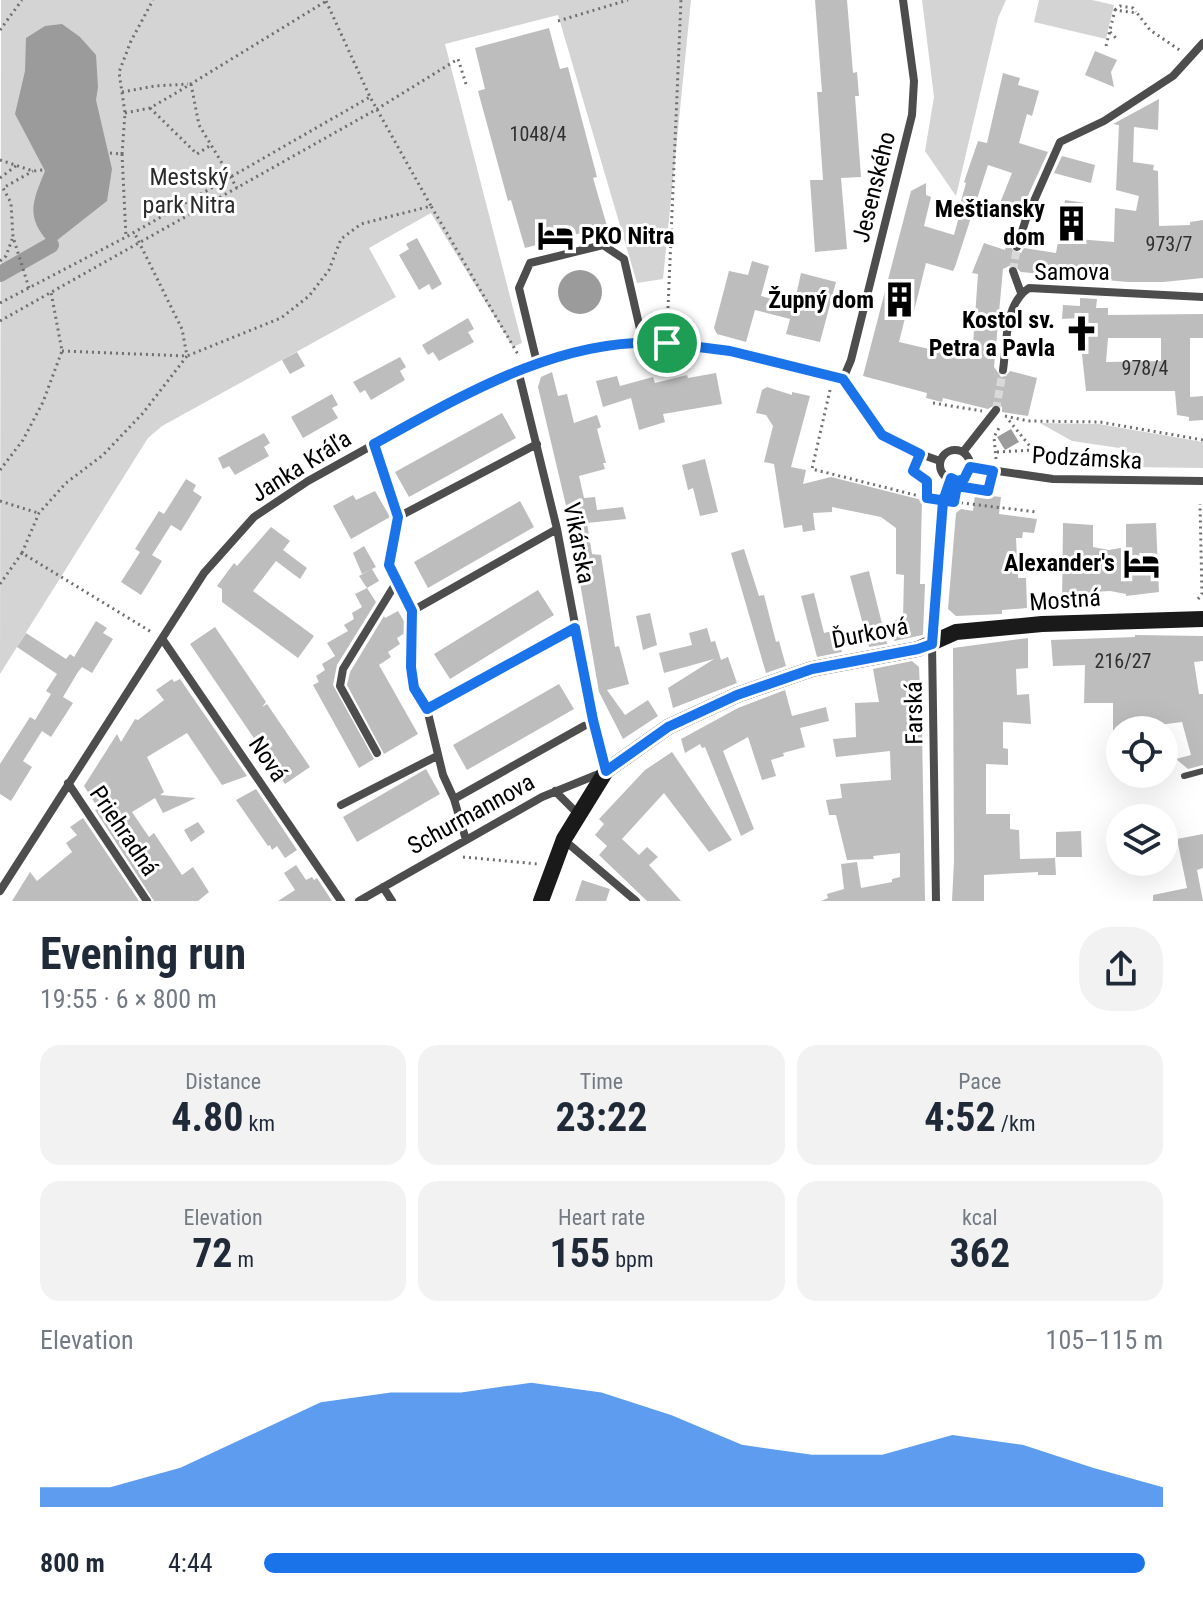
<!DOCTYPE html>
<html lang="en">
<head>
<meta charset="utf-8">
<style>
  body { margin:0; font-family:"Roboto Condensed",sans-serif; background:#f2f2f3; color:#1f2937; height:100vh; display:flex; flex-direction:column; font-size:30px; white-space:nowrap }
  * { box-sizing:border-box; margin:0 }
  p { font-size:26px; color:#747a83 }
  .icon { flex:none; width:44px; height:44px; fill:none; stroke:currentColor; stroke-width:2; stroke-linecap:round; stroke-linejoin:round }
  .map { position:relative; height:901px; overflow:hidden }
  .drawer { display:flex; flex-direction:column; background:#fff; flex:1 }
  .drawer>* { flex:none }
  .buttons { position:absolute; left:1106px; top:716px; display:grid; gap:16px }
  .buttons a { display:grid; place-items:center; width:72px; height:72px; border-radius:50%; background:#fff; box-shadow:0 8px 32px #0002; font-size:40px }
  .pin { position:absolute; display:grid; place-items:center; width:68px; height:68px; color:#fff; margin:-34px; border:4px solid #fff; border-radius:50%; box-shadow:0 2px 8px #0007 }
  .round { display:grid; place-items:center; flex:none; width:84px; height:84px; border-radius:32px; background:#f2f2f3 }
  .summary { display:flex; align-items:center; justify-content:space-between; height:136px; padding:0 40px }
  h1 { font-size:44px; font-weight:700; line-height:60px }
  .metrics { display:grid; grid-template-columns:repeat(3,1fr); gap:12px; height:136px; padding:8px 40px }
  .metrics div { display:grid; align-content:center; border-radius:20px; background:#f2f2f3; text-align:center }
  .metrics b { font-size:40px; font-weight:700 }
  .metrics small { font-size:22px; font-weight:400 }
  .metrics p { font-size:22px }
  .chart { height:224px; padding:16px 40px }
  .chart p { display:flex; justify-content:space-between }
  .chart svg { width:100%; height:144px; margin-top:8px; fill:#1a73e8; opacity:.7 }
  ul { padding:0 40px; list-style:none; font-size:26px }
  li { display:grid; grid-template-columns:128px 96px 1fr; align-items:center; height:60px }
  li i { height:20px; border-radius:10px; background:#1a73e8 }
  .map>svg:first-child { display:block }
</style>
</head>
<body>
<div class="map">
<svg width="1203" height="901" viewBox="0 0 1203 901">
  <rect width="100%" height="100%" fill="#fff"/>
  <path fill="#d4d4d4" d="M1 0H691L663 279 637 283 558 15 445 44 522 343 513 347 431 213 369 248 396 297 162 426 148 438 0 674Z
    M922 0H1006L998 18 956 196 925 151 934 97Z
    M1039 0H1092L1114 5 1106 39 1034 22Z
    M1040 423 1099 424 1203 442V468L1126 467V449L1072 441Z"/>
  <path fill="#9b9b9b" d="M62 24 80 37 96 55 98 87 96 100 112 169 107 201 51 245C25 217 32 203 45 171L15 114 25 71 26 38 45 26Z
    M558 292a22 22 0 1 1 44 0a22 22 0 1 1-44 0Z
    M1011 429 1019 442 1005 450 997 437Z"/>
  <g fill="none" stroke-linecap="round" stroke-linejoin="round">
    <path stroke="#9b9b9b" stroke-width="16" d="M0 274 51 245"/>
  </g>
  <path fill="#bdbdbd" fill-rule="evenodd" d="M815 0H847L853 73 857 72 859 96H855L861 177 841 178 847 249 815 252 810 180H823L817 92H822Z
    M549 28 560 69 568 67 597 177 593 178 607 226 525 248 511 200 508 201 478 91 485 89 475 48Z
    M1095 51 1117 60 1111 72 1114 87 1085 75Z
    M1003 73 1020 78 1018 85 1039 91 1032 116 1027 114 1019 143 1048 152 1021 211 1000 203 1012 173 988 165 955 267 953 271 926 263 913 315 906 314 899 342 972 359 978 274 972 273 984 243 1005 250 1006 245 1010 246 1016 254 1021 253 1024 248 1056 253 1065 200 1086 203 1077 239 1114 242 1115 208 1136 211 1139 196 1116 190 1119 125 1113 124 1159 99 1158 130 1134 127 1133 162 1154 165 1153 170 1158 171 1159 226 1190 225V222L1203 220V278L1163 282H1127L1021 272 1013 264 1003 269 994 367 1001 377 1006 376 1010 371 1037 378 1028 416 1002 412V407L998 403 988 409 943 398 942 402 926 398 927 393 863 376 911 191 926 183V195L931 197 924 226 954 235 963 202 961 201 966 183 964 182 978 141 987 143Z
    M1062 156 1095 165 1091 183 1054 173Z
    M417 238 442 284 432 290 429 284 419 290 399 255 409 249 406 244Z
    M752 261 769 266 761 296 794 305 801 273 836 282 820 342 786 334 790 319 755 310 746 342 717 334 714 328 729 271 748 275Z
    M1080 298 1097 299 1096 308H1108V315L1203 314V338H1190V397L1203 396V420L1189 421V417L1177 415 1175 391H1086L1078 318 1062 319 1063 305 1080 306ZM1108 338H1161V361L1106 362Z
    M468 318 474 329 468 332 474 342 439 361 433 352 428 355 422 345Z
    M297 352 305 366 290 374 282 360Z
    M400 357 406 367 400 371 405 380 371 400 365 390 360 393 353 382Z
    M552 372 558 396 567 394 574 423 597 415 601 427 597 429 606 463H603L605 469 579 476 584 498 595 497 597 510 623 507 626 519 587 523 592 554 601 555 615 647 619 646 629 684 607 690 625 715 648 700 658 716 623 739 599 692 568 514 538 387 541 377Z
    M716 373 722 404 663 414 665 422 639 430 631 398 603 407 596 381 617 376 620 386 653 377 655 383 687 375 688 378Z
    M767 387 792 395V392L810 396 791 467 806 470 803 484 831 477 922 500 920 584H925L923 635 894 641 895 620 903 619 904 575 896 574V528L881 517 832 507V512L813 513 815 530 803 532 802 525 784 528 774 464 764 462 773 426 766 415 756 413 762 390Z
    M332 394 338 405 332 408 338 418 303 438 291 417Z
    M502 413 516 438 409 497 395 472Z
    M264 433 270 443 264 447 269 456 235 475 229 466 223 469 218 458Z
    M705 459 718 512 700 516 693 488 688 490 682 465Z
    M186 479 196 485 193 491 202 497 181 531 171 525 152 555 162 561 141 595 121 582 140 552 135 549 159 511 164 514Z
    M375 491 390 517 351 539 333 506 353 495 356 500Z
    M975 494 1001 497 999 514 1037 519 1034 533 1023 532 1022 538H1016L1018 578H1026L1027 608 1002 610V614L956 616 948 609 956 513 961 509 973 511Z
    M520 501 534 527 428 588 414 562Z
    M1063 523 1093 525V547L1109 550 1126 547V524L1156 523 1159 592 1126 596V594L1110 591 1093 592V598L1062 605Z
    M271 527 290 541 283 550 307 568 300 579 276 561 253 591 314 636 298 658 222 602V589L217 586 234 563 237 566Z
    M364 546 376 567 362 574 353 553Z
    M744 549 759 596 764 595 776 642 779 641 786 666 766 673 731 553Z
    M372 569 379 581 367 588 376 602 337 665 333 685 374 759 359 768 313 685 319 682 316 676 325 670 322 664 335 656 327 643 348 631 344 625 354 619 352 613 362 607 355 594 367 588 359 576Z
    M869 571 887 644 869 647 850 576Z
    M538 590 554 615 450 679 434 654Z
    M814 593 824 633 836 630 842 652 817 657 801 596Z
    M398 611 405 623V633L397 638 400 644 388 652 391 657 379 665 418 734 384 754 347 685 350 672 384 616 385 618Z
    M650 613 657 645 643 650 636 616Z
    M96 621 107 628 103 633 113 639 92 673 82 667 78 672 63 697 73 703 51 737 42 731 23 761 32 767 11 801 0 794V764L30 717 35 720 51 694 46 691 57 674 17 647 26 633 66 659 70 654 74 657Z
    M215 627 266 702 262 707 267 704 310 767 285 784 190 644Z
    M707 628 711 642 715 641 721 660 728 657 737 683 673 708 668 688 714 659 664 673 659 653 692 645 689 633Z
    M1135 635 1203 636V661L1194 662 1199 694H1203V765L1188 769 1176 759 1191 755 1182 722 1113 731V703H1084L1085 665 1053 666 1051 640 1135 637Z
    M1028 638V668L1016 669 1017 695 1029 694 1031 724 1003 722V748L1008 749V765L986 764V814H1010V829L1019 830 1020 859 1055 858 1056 875H1038V872L984 875V901H952L954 861 953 648Z
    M912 661 919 667 922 731 925 901H821L828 898 827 894 844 889 841 864 857 862 861 888 892 882V879L900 877V853L873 856 874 859 847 860 836 815H829L826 800 842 798 840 784 891 780 890 751 836 757 833 739 856 737 855 703 879 702 873 669Z
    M172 679 174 682 180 679 247 776 222 785 187 733 147 757 164 792 160 795 196 798 163 813 155 798 132 812 149 837 154 833 182 875 193 867 209 892 198 901H154L95 810 98 808 84 786 117 734 121 742 135 719 138 720 164 700 156 690Z
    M559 684 574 709 467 770 453 745Z
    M785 690 792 716 826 707 829 721 800 728 805 747 783 753 784 756 771 760 776 776 762 780 748 737 723 751 754 829 741 836 705 747 702 748 700 744 685 753 681 739 738 708Z
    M672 752 732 840 709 852 664 793 622 839 639 855 647 847 658 857 649 865 681 901H647L599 855 607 846 595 835 604 824 599 819 645 770Z
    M426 769 440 794 357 842 343 817Z
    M256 789 297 850 285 858 277 846 272 850 270 845 268 846 236 800Z
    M83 818 139 901H12L30 872 37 881 72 852 66 843 77 835 70 827Z
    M198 822 205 832 191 842 184 830Z
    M1081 831 1082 857H1056V832Z
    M1203 834V868L1197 870 1203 901H1153V895L1187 888 1177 839Z
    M296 865 306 880 312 877 314 880 317 878 332 901H278L295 890 284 873Z
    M582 880 610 889 606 901H575Z"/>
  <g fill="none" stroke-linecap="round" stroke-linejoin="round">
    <path stroke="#d9d9d9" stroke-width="8" stroke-dasharray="8 4" stroke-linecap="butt" d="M1013 271 1017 247
      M996 410 1003 370"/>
    <path stroke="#6f6f6f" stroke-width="3" stroke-dasharray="2 4" stroke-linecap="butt" d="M326 1 370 97 431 206
      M1115 10 1120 6 1133 8 1136 12
      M558 21 628 0
      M0 30 22 0
      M1110 32 1118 40
      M1106 46 1115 10 1137 13 1150 30 1181 51
      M191 84 199 125 237 188
      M122 92 155 86 188 84
      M150 108 197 154 211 145
      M125 113 150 108 176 93 328 0
      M110 153 122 154 126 237
      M122 154 125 113 119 72 131 41 153 0
      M0 160 33 171 43 170
      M0 178 17 165
      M0 261 6 256 13 237
      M29 288 13 237 11 203 3 188 33 171
      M0 303 126 237 370 97
      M0 321 377 109 458 59 466 84
      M667 332 681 0
      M62 351 187 356 281 318 309 296 329 270 341 239 361 224 431 206 519 356
      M830 390 812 469 931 499
      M933 403 982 411
      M1005 416 1028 421 1100 422 1203 440
      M997 452 1033 450 1007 418
      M996 459 994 437 999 428
      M915 466 913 471 927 481V498
      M0 470 23 440 43 402 62 351 51 292
      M961 487 988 491 990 482
      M0 501 38 513
      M955 502 1036 512
      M22 553 39 513 66 483 103 455 143 413 187 356 182 329 134 232
      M0 584 22 553 153 633
      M1198 599 1202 594 1200 504
      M463 857 538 864"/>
    <path stroke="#4d4d4d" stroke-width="6" d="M1184 776 1203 771"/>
    <path stroke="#4d4d4d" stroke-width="8" d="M1017 247 1026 219 1060 142 1104 121 1173 76 1203 43
      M1013 271 1021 293
      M537 363 519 288 530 263 603 245 624 259 643 342
      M1003 370C1007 344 1004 304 1029 288L1203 297
      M843 379 851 360 912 115 914 81 903 0
      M843 379 882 435 920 454 940 461
      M374 444 398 517 389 565 412 611 411 667 414 688 427 709 443 775 454 799 466 840
      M940 465a15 15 0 1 1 30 0a15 15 0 1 1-30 0Z
      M963 452 996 410
      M970 467 1053 479 1203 481
      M398 517 537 444
      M412 611 557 529
      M163 640 341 901
      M427 709 575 628
      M377 753 340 686 343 669 396 583
      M68 783 147 901
      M555 791 579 815
      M454 799 584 726
      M341 805 437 756
      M564 840 636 901
      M383 887 392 901
      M0 891 204 573 254 517 308 481 425 416 518 370 580 351 643 342 667 343 730 351 843 379
      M359 901 542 797 606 771 593 720 557 529 518 370
      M936 901 932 644 943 501 951 478"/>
    <path stroke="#1a1a1a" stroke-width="16" d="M541 901 564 839 606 771 668 727 737 695 812 669 918 649 956 632 1042 624 1203 619"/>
  </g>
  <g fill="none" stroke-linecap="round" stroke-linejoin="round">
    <defs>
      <path id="route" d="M667 343C561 336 463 395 374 444L398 517 389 565 412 611 411 667 414 688 427 709 575 628 593 720 606 771 668 727 737 695 812 669 918 649 932 644 943 501 951 478 957 481 964 479 970 467 993 471 988 491 957 486 954 502 927 498V481L913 471 920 454 882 435 843 379 730 351 667 343"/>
    </defs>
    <use href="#route" stroke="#fff" stroke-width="16"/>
    <use href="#route" stroke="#1a73e8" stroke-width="10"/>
  </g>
  <defs>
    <symbol id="building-bare" viewBox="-9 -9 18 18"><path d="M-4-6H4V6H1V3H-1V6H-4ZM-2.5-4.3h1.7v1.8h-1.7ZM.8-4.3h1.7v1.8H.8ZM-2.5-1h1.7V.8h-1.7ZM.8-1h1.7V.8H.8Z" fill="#000" stroke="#fff" stroke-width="2.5" paint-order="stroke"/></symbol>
    <symbol id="hotel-bare" viewBox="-9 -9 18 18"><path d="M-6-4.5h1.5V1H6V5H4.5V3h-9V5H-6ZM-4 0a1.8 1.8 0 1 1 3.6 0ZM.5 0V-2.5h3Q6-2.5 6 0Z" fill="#000" stroke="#fff" stroke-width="2.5" paint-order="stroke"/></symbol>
    <symbol id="church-bare" viewBox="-9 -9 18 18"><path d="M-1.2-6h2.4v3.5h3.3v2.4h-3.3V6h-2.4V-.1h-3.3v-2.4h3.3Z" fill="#000" stroke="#fff" stroke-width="2.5" paint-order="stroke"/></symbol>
  </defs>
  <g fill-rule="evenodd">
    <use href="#building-bare" x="1046" y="198" width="51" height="51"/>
    <use href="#hotel-bare" x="530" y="210" width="51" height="51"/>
    <use href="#building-bare" x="874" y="274" width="51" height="51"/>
    <use href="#church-bare" x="1056" y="308" width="51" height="51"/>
    <use href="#hotel-bare" x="1116" y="538" width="51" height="51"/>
  </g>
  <g text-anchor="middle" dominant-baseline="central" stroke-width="6" stroke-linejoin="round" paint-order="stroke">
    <g font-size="20" fill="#2f2f2f">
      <text x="538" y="134">1048/4</text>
      <text x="1169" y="244">973/7</text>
      <text x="1145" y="368">978/4</text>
      <text x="1123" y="661">216/27</text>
    </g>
    <g font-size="24" fill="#2b2b2b" stroke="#fff">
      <text x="189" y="177">Mestský<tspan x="189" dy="28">park Nitra</tspan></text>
    </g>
    <g font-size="24" fill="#000" stroke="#fff">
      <text transform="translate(874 187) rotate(-76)">Jesenského</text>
      <text x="1072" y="272">Samova</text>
      <text transform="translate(1087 458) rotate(3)">Podzámska</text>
      <text transform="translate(301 466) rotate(-32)">Janka Kráľa</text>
      <text transform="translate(579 543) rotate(79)">Vikárska</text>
      <text transform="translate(1065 600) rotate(-4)">Mostná</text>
      <text transform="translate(870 633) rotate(-11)">Ďurková</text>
      <text transform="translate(914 713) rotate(-91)">Farská</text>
      <text transform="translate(268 759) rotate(56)">Nová</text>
      <text transform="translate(471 814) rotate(-29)">Schurmannova</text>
      <text transform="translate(124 831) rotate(56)">Priehradná</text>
    </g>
    <g font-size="24" font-weight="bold" fill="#000" stroke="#fff" text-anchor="end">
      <text x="1045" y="209">Meštiansky<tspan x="1045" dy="28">dom</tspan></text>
      <text x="581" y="236" text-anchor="start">PKO Nitra</text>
      <text x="874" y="300">Župný dom</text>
      <text x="1055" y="320">Kostol sv.<tspan x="1055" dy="28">Petra a Pavla</tspan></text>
      <text x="1115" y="563">Alexander's</text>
    </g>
  </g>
</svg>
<div class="buttons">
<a><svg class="icon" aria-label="locate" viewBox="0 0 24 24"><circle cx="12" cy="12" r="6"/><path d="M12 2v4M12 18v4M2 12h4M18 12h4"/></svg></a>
<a><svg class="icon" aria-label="layers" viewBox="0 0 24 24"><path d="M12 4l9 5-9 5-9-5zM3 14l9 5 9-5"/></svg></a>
</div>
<div class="pin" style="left:667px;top:343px;background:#1e9e55"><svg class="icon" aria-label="arrive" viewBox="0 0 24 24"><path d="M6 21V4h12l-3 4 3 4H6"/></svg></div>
</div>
<section class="drawer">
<div class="summary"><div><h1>Evening run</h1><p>19:55 · 6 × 800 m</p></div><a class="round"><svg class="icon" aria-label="share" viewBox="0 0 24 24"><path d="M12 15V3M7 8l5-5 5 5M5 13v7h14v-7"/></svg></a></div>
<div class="metrics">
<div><p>Distance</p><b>4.80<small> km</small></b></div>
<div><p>Time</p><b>23:22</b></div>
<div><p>Pace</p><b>4:52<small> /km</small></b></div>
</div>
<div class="metrics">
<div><p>Elevation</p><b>72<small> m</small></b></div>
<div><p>Heart rate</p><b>155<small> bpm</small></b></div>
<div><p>kcal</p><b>362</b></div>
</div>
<div class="chart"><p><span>Elevation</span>105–115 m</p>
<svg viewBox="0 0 160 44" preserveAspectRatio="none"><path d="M0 44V38L10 38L20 32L30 22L40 12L50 9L60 9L70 6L80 9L90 16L100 25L110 28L120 28L130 22L140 25L150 32L160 38V44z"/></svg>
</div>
<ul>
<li><b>800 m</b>4:44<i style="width:98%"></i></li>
</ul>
</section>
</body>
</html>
